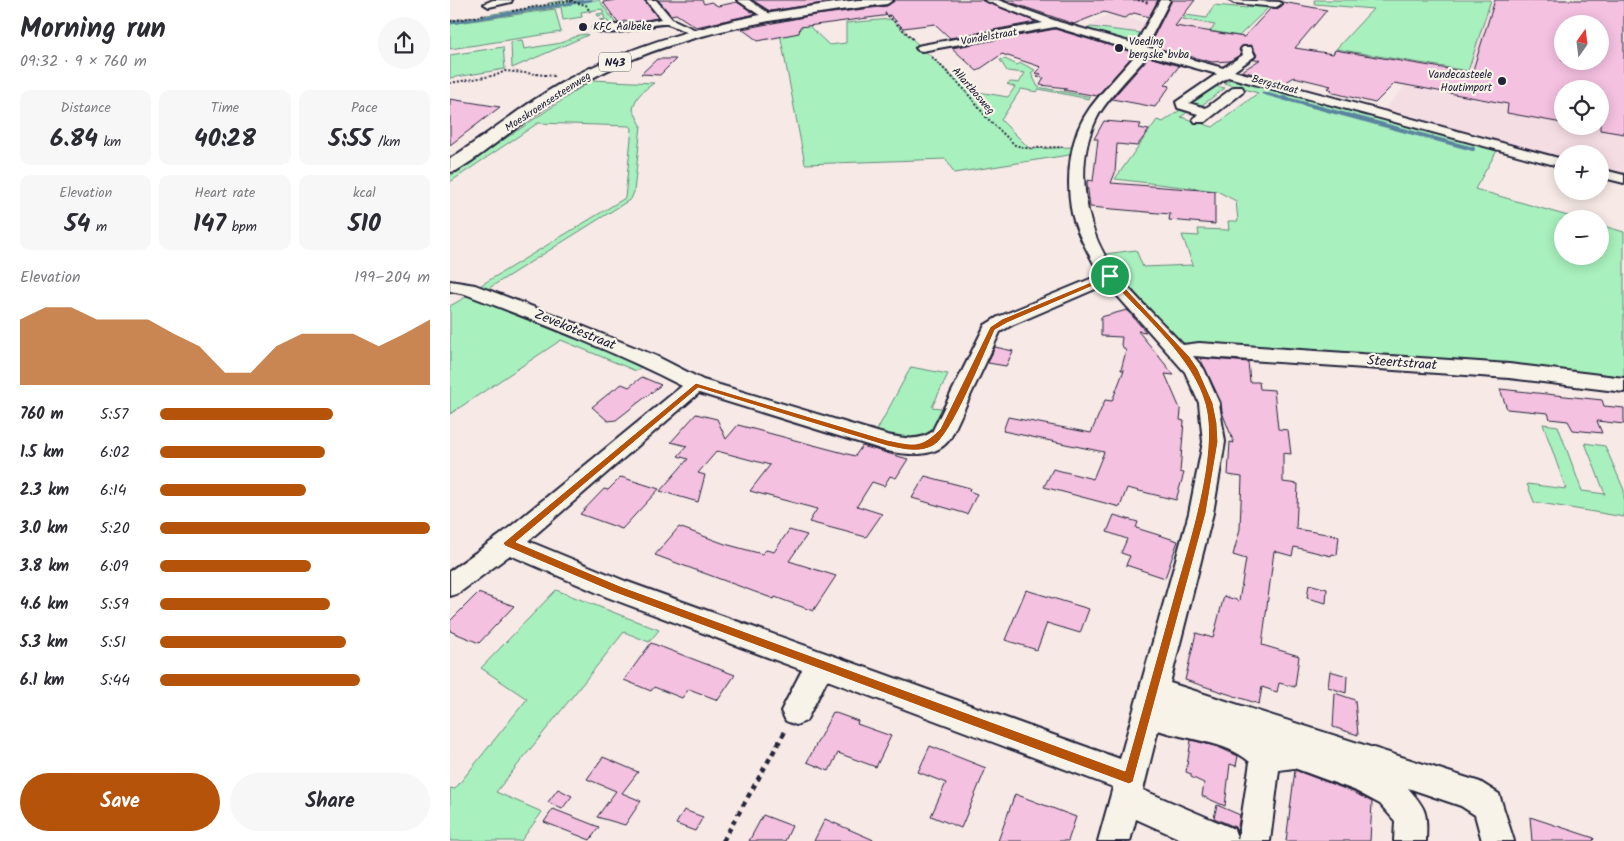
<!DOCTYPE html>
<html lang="en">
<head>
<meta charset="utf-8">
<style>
  body { margin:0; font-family:Kalam,sans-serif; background:#f7f7f7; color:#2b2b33; height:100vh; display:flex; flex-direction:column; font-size:19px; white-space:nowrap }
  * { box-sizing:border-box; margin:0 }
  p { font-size:16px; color:#7c7c81 }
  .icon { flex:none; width:28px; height:28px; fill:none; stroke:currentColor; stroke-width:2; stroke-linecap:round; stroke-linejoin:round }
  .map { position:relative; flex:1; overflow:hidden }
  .details { display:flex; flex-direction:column; background:#fff; width:450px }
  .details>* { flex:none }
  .needle { width:32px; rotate:14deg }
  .fabs { position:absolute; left:1104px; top:15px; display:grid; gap:10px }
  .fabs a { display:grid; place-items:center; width:55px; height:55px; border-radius:50%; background:#fff; box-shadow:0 2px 12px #0003; font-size:25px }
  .pin { position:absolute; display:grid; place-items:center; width:42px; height:42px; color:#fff; margin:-21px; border:2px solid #fff; border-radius:50%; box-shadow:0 1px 5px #0007 }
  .round { display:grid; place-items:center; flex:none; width:52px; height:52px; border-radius:26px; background:#f7f7f7 }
  .overview { display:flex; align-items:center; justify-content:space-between; height:85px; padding:0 20px }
  h1 { font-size:28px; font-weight:600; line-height:38px }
  .figures { display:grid; grid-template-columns:repeat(3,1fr); gap:8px; height:85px; padding:5px 20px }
  .figures div { display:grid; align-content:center; border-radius:10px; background:#f7f7f7; text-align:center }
  .figures b { font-size:25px; font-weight:600 }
  .figures small { font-size:14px; font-weight:400 }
  .figures p { font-size:14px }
  .chart { height:140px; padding:10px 20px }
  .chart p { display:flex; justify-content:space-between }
  .chart svg { width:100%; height:90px; margin-top:5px; fill:#b45309; opacity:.7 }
  .primary-button { display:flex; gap:10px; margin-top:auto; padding:10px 20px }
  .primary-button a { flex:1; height:58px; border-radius:30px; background:#b45309; color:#fff; font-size:20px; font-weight:600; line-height:58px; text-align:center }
  .primary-button a+a { background:#f7f7f7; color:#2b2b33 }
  ul { padding:0 20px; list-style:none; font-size:16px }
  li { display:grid; grid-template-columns:80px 60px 1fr; align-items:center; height:38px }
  li i { height:12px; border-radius:6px; background:#b45309 }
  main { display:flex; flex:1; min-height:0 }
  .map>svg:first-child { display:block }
</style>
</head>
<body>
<main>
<section class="details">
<div class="overview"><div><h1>Morning run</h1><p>09:32 · 9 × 760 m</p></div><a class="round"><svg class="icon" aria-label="share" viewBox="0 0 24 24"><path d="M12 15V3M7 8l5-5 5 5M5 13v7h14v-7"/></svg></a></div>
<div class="figures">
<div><p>Distance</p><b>6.84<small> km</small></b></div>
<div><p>Time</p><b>40:28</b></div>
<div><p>Pace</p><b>5:55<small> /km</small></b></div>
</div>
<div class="figures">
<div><p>Elevation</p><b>54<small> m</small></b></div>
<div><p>Heart rate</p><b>147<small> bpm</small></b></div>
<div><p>kcal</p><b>510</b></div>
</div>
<div class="chart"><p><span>Elevation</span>199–204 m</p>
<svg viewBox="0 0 160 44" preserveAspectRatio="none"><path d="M0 44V12L10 6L20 6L30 12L40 12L50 12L60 19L70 25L80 38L90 38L100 25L110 19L120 19L130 19L140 25L150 19L160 12V44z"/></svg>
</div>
<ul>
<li><b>760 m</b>5:57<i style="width:64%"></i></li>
<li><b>1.5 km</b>6:02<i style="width:61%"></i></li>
<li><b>2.3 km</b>6:14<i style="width:54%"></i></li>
<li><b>3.0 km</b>5:20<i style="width:100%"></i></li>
<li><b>3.8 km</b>6:09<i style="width:56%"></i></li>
<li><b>4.6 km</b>5:59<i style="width:63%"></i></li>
<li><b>5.3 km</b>5:51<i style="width:69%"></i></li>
<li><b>6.1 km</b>5:44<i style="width:74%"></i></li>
</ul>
<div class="primary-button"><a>Save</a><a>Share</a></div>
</section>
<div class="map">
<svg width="1174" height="841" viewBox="0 0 1174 841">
  <rect width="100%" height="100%" fill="#f6e9e6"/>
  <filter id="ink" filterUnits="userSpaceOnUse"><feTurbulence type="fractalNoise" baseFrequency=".02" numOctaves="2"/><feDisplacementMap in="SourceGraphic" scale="10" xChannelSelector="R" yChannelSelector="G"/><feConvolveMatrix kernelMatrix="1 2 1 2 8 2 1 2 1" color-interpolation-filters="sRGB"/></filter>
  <g filter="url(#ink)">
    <path fill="#f5dde4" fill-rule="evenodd" d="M1041 0H1174V175L1150 169V154H1112V159L934 110 955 86 802 58 783 70 724 55 735 48 723 36 701 33 708 21 728 24 733 19 766 25 761 31 833 45 881 53 886 49 1018 71ZM1112 24H1150V61H1112ZM1112 89H1150V126H1112Z
      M659 14 697 23 691 33 641 27 648 20Z"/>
    <path fill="#a8f0bd" stroke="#65897c" d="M118 0H149L167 25 181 26 153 25 159 24 157 20 151 21 150 20 155 19 154 15 148 16 147 14 154 13 152 9 131 12 132 17 113 20 111 7 0 23V21L98 5V3Z
      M864 0H1041L1018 71 886 49 923 9 865 4Z
      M802 4 821 5 789 36 760 31 765 25 733 19 736 15 757 18 764 5 798 8Z
      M105 9 111 32 0 49V24Z
      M350 14 362 29 379 45 396 43V23L441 19 506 80 512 78 528 92 558 97 565 87 557 84 561 82 569 83 575 73 557 71 550 60 555 59 567 65 571 63 585 70 581 73 588 87 641 97 639 99 589 89 587 92 571 89 551 120 580 149 621 147 625 154 504 173 496 159 355 164 327 18Z
      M641 27 691 33 685 45 680 44 681 40 678 39 676 42 634 30Z
      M137 34 138 35 62 68 61 42 72 40 74 49 111 43 129 35Z
      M53 47 55 69 0 78V55Z
      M784 77 1049 147 1025 189 1128 219H1112V256H1150V225L1174 232V383L737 344 729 341 667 274 655 254 686 250 693 267 743 265 732 235 749 236 748 229 779 230 778 221H788L786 201 767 191 665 179 707 120 713 122 733 108 740 110 731 117 763 127 808 93 774 83Z
      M142 80 204 83C193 91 185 96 183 110L191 125 184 192 181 199 36 290 28 287 175 198 182 128 180 126 88 123 0 182V176Z
      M764 86 775 88 748 108 738 105Z
      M21 294 193 365 186 371 111 340 0 414V306Z
      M461 367 498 374 482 407 498 409 486 432 463 442 426 432Z
      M1093 424 1108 426 1132 491 1155 494 1135 443 1155 446 1174 490V517L1084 502 1077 484 1116 489Z
      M106 590 209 630 199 642 174 632 46 792 92 812 71 841H0V788L5 789 77 699 31 668Z"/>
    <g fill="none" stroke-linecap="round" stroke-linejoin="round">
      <path stroke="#5a849f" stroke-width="3" d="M0 23 141 0
        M813 93 838 100"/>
      <path stroke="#5a849f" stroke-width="4" d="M833 98 1023 149"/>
    </g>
    <path fill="#f4c1e0" stroke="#22223b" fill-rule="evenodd" d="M166 0H194L208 18 178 23 176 21 168 23 153 2Z
      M208 0H252L254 4 261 2 268 6 287 2 305 14 246 27 226 14 221 15Z
      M302 0H394L320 11Z
      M445 0H532L586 22 500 38 485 24 453 28 440 15 350 27 349 33 308 41 292 29 359 16 437 6Z
      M554 0H708L699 17 684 13 674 18 654 12 624 24Z
      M722 0H745L725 26 794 37 821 8 827 9 832 6V2L877 10 845 48 883 54 885 50 1022 73 1045 0H1174V134L1150 130V89H1112V123L1057 113 1058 104 945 83 925 103 880 92 882 90 878 88 881 86 844 77 835 83 792 71 811 59 803 60 807 55 801 45 792 46 789 50 791 54 780 61 762 62 699 46ZM1112 24H1150V61H1112Z
      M605 29 685 53 647 96 614 90 617 88 590 85 594 78 587 77 591 74 585 73 591 67 552 54 527 71 502 48Z
      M699 57 729 66 715 85 720 86 705 107 662 99Z
      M207 59H226L210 75 191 74Z
      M0 99 50 107 0 145Z
      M654 121 691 124 689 128 699 130 687 146 667 144 665 173 661 183 765 191V224L719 220 720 214 640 207 637 183 638 180 643 181 648 139H644Z
      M677 310 696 332 688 331 724 375 715 374 731 411 730 420 734 421 730 472 734 473 726 500 677 488 670 507 594 487 603 469 643 479 654 452 553 431 558 417 641 433 655 400 662 401 674 370H671L676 351 671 345 672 337 651 336V317Z
      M545 347 563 351 556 366 538 363Z
      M750 358 798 362 800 382H809L810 389 824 390 828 429 838 430 841 454 833 453V482L848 484 846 529 889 536 887 555 882 554 881 556 844 547 842 556 824 551 812 645 849 656 845 687 829 683 827 692 812 687 809 704 735 680 746 633 763 638 774 596 789 601 796 559 783 555 790 529 792 477 778 475 780 442 784 443 772 412 771 402Z
      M192 377 211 385 166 420 158 421 142 407 163 390 172 384 179 387Z
      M1050 389 1152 400 1154 406 1174 408V424L1147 421 1152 433 1123 430 1118 421 1100 419 1098 413 1057 409Z
      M246 414 267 419 276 439 288 425 405 456 412 446 458 459 446 478 440 476 434 486 422 482 407 506 432 514 416 537 359 522 367 509 300 491 320 465 267 451 248 473 255 475 248 502 210 491 238 459 228 456 237 446 221 442Z
      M475 476 520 488 519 491 527 494 517 514 462 498Z
      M171 477 209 489 172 529 130 514 154 489 158 490Z
      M664 515 688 522 686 528 728 541 715 578 676 565 680 556 671 553 677 539 657 532Z
      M229 527 275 544 312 554 316 550 324 552 339 530 357 535 339 561 386 576 363 611 325 597 324 599 205 555Z
      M859 584 877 589 876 603 857 598Z
      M576 590 639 609 630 633 597 623 587 650 555 640Z
      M28 593 64 606 29 643 0 631V621Z
      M201 643 256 664 285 675 268 700 239 689 232 698 204 687 201 691 174 680Z
      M880 671 897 676 896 693 878 687Z
      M885 693 905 700 908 735 883 727Z
      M383 712 408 721 407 724 441 736 426 767 388 753 379 771 357 762Z
      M741 740 768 747 788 756 786 766 780 764 775 806 752 796 754 783 741 777V774L736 772Z
      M480 746 536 768 511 828 481 816 496 783 468 772Z
      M153 757 188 772 172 793 191 801 175 825 147 817 166 791 137 779Z
      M845 770 903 792 922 802 920 841H836Z
      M108 789 122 796 112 809 98 802Z
      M565 794 626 817 618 841H548Z
      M767 805 790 815 787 832 785 827 764 818Z
      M103 809 149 827 140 840 94 822Z
      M234 810 253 817 245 831 226 824Z
      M313 815 342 826 335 841H299Z
      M1080 817 1144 838 1143 841H1082Z
      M375 819 426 841H364Z"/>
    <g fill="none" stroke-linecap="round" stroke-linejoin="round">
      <defs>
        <path id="minor" d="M43 0H62L61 2 39 7 34 4Z
          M196 0H206L222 19 252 33 247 36C237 34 227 26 217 24 201 22 157 41 143 28L148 25H179L211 19Z
          M287 0H299L323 16 318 19 314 18Z
          M534 0H548L609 22 686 44 710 0H720L696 47 773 68 793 55 791 49 793 47H801L805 56 784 71 1112 159V167L778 77 739 103 756 108 784 87H792L794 90 792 93 755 122H745L743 119 748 114 728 108 726 102 767 74 698 55C683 73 661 94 649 114 622 162 634 233 668 275 687 300 712 322 733 345L749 343 1059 364 1174 378V392L1059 378 743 356 754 369 769 403 775 442 763 513 720 683 1030 782 1049 794 1064 841H1032L1025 815 1011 806 958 788C977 810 977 812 976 841H944L945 821 930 804 904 790 844 768 829 770 820 841H735L686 819 680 841H648L663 787 377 680 356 721 346 725 336 721 331 711 352 670 157 597 60 555 9 593 0 596V571L49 536 232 386C162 350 88 322 15 294L0 291V281L25 285 115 319 206 356 253 380 437 435C453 438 467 442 482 432L535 325 548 317 650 275C640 255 624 230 621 208 616 175 620 135 640 108 655 88 672 71 688 52L605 27 472 51 468 50 466 48 468 46 472 45 593 23ZM657 284 735 372 749 403 753 442 739 513 670 759 175 581 78 541 249 393 437 451C458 455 488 459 501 437L550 332 562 325ZM708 730C738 740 776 741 800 762L788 840 784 829 693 790Z
          M779 0 830 2 831 4 826 7 784 3Z
          M1150 169 1174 175V183L1150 177Z"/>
        <path id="major" d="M408 0H443L437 4C334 17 226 31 135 82 95 104 59 134 23 160L6 171 0 172V159C42 132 81 98 126 75 214 30 311 12 408 0Z"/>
      </defs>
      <use href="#minor" stroke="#22223b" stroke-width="4"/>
      <use href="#major" stroke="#22223b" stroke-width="4"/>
      <path stroke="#22223b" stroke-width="2" stroke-dasharray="2 2" stroke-linecap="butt" d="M688 0 699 3
        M120 1 136 5 140 12
        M62 11 124 0
        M435 13 463 39
        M0 21 36 15
        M482 57 514 89 537 118 565 145 575 148 615 147
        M0 83 47 75 55 71 105 76"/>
      <path stroke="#22223b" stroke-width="4.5" stroke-dasharray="5 5" stroke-linecap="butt" d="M273 841 337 728"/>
      <use href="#minor" fill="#f7f3e8" fill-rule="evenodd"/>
      <use href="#major" fill="#f7f3e8" fill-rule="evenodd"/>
    </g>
  </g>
  <path fill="#b45309" stroke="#fff" fill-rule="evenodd" d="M658 275H663L740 357 748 369 763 403 767 423 768 442 756 513 683 782 679 784 163 592 55 546 53 543 246 383 437 440C463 445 470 449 490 429L540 327 552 319ZM659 279C691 314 743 358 755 404 769 454 737 548 723 599 707 657 691 714 675 771L170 586 66 542 248 388 437 446C452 449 468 454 483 446 502 436 534 354 545 330L557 323Z"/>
  <g fill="#22223b" stroke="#f7f3e8" stroke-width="2">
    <circle cx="133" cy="27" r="5"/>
    <circle cx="669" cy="48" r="5"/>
    <circle cx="1052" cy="81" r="5"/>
  </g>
  <g text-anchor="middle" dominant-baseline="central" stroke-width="4.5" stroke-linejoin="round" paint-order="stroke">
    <g font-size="11" fill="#22223b" stroke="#f7f3e8" text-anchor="start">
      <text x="143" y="27">KFC Aalbeke</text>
      <text x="679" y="42">Voeding<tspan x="679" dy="13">bergske bvba</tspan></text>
      <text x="1042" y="75" text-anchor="end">Vandecasteele<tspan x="1042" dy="13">Houtimport</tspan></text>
    </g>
    <g font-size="11" fill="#22223b" stroke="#f7f3e8">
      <text transform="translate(539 37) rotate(-10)">Vondelstraat</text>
      <text transform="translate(825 85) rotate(15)">Bergstraat</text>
      <text transform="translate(523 91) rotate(49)">Allartbosweg</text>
      <text transform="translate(98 102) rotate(-33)">Moeskroensesteenweg</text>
    </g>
    <rect fill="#f7f3e8" stroke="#62616f" stroke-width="1" x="149" y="52.5" width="32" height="19" rx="4"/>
    <g font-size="12" font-weight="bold" fill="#22223b">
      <text x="165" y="62">N43</text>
    </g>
    <g font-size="14" fill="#22223b" stroke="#f7f3e8">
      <text transform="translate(125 330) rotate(22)">Zevekotestraat</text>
      <text transform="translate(952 363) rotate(4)">Steertstraat</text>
    </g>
  </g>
</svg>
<div class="fabs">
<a><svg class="needle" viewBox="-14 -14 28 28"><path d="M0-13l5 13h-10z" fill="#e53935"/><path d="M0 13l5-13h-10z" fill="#7c7c81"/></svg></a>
<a><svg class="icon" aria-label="locate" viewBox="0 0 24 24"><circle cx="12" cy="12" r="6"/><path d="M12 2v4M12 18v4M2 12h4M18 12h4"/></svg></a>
<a>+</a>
<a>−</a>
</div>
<div class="pin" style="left:660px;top:276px;background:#1e9e55"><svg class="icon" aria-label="arrive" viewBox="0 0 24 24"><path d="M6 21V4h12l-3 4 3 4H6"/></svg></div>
</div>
</main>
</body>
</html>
